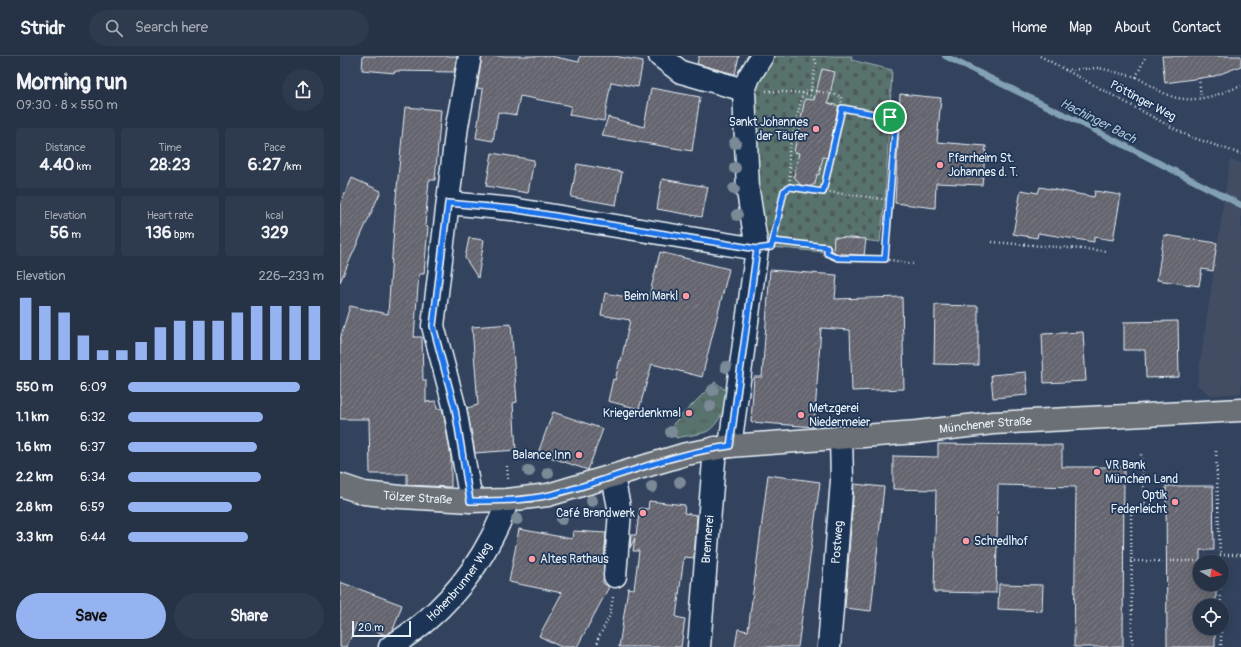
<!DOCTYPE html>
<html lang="en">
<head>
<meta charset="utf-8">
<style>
  body { margin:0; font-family:Pangolin,sans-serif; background:#2e3a4d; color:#f1f3f6; height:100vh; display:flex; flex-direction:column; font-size:15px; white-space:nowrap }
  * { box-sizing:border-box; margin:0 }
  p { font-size:13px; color:#a4aab3 }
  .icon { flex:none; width:22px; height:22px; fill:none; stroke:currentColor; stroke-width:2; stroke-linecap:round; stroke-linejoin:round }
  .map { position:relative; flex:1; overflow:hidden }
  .sheet { display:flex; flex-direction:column; background:#263246; width:340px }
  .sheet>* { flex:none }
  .needle { width:26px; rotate:99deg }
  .controls { position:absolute; left:853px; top:499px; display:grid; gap:8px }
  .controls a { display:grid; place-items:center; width:36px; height:36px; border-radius:50%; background:#263246; box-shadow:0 2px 10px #0003,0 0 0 1px #424d5f; font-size:20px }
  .scale { position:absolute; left:12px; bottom:10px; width:59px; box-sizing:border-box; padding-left:4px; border:2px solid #e8f1f8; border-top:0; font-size:11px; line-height:14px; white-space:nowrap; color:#e8f1f8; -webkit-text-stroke:3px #1d3557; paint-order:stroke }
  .pin { position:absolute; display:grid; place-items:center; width:34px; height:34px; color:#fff; margin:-17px; border:2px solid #fff; border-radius:50%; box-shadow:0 1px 4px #0007 }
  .round { display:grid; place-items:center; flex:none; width:42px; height:42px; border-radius:21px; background:#2e3a4d }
  .head { display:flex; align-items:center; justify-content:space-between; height:68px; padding:0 16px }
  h1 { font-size:22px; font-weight:700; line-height:30px }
  .stats { display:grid; grid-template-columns:repeat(3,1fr); gap:6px; height:68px; padding:4px 16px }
  .stats div { display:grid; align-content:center; border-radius:4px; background:#2e3a4d; text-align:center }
  .stats b { font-size:17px; font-weight:700 }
  .stats small { font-size:11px; font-weight:400 }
  .stats p { font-size:11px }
  .chart { height:112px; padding:8px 16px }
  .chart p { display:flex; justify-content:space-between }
  .chart svg { width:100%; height:72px; margin-top:4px; stroke:#95b2f1; stroke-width:6 }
  .button { display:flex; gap:8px; margin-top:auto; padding:8px 16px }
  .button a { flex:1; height:46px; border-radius:24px; background:#95b2f1; color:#111; font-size:16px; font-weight:700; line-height:46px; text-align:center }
  .button a+a { background:#2e3a4d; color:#f1f3f6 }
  ul { padding:0 16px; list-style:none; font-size:13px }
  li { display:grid; grid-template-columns:64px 48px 1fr; align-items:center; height:30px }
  li i { height:10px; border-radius:5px; background:#95b2f1 }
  header { display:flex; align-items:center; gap:24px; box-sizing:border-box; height:56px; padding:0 20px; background:#263246; border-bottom:1px solid #424d5f }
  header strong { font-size:19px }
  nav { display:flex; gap:22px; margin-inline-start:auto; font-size:14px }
  .search { width:280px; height:36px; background:#2e3a4d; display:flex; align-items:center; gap:10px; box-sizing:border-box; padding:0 14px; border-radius:22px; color:#a4aab3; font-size:15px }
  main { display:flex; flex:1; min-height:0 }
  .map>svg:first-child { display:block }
</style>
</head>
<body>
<header>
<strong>Stridr</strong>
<div class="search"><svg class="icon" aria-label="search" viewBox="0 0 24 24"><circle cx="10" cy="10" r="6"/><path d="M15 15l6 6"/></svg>Search here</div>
<nav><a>Home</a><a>Map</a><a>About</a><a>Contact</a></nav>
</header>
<main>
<section class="sheet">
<div class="head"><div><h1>Morning run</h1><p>09:30 · 8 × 550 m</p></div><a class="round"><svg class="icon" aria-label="share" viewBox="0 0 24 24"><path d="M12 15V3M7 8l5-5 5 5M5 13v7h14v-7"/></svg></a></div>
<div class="stats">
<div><p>Distance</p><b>4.40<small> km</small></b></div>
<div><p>Time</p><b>28:23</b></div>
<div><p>Pace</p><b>6:27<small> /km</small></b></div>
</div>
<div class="stats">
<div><p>Elevation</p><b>56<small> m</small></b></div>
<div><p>Heart rate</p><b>136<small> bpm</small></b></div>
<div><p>kcal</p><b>329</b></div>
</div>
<div class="chart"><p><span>Elevation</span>226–233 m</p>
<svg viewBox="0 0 160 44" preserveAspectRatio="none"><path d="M5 44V6M15 44V11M25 44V15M35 44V29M45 44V38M55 44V38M65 44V33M75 44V24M85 44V20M95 44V20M105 44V20M115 44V15M125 44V11M135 44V11M145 44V11M155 44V11"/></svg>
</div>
<ul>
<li><b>550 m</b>6:09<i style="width:88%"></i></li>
<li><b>1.1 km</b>6:32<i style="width:69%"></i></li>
<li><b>1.6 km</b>6:37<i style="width:66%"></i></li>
<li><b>2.2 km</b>6:34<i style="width:68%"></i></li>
<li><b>2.8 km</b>6:59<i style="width:53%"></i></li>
<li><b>3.3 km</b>6:44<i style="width:61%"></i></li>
</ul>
<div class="button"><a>Save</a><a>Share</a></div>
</section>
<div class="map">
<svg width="901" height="591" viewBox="0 0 901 591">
  <defs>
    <pattern id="grass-tufts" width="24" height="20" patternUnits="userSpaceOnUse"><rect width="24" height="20" fill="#59726e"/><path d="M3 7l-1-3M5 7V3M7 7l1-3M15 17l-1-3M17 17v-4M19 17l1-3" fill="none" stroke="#4f5b5a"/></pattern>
    <pattern id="cemetery-stones" width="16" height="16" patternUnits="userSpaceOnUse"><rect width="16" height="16" fill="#59726e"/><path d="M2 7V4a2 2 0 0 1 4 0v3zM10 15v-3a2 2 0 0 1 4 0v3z" fill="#4f5b5a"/></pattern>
    <pattern id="building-hatch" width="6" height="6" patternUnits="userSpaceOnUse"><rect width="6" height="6" fill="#65656f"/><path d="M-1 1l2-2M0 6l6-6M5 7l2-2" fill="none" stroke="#7b7c84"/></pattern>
  </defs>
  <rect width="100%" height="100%" fill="#33435e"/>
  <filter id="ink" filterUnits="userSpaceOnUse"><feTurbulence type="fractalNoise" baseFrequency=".025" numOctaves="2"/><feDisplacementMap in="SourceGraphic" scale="8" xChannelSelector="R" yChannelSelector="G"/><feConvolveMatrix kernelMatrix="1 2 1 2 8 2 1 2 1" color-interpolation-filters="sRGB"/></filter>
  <g filter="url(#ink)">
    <path fill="#424d63" d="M890 104 901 107V337L870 339 857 329Z"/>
    <path fill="url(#grass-tufts)" stroke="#a0b2b3" d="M375 326 388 336C385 350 381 366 368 375 363 378 344 380 336 382L333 368Z"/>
    <path fill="url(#cemetery-stones)" stroke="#a0b2b3" d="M430 0H512L511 4 552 14 545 144 540 186 494 181 493 197 431 191 426 187 420 148 411 39Z"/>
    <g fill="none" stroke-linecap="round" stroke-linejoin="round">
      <path stroke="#83a1b4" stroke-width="6" d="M605 0 733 63 901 149"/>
    </g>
    <path fill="url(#building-hatch)" stroke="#e8f1f8" d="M23 0H117L114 16 55 15V17L22 14Z
      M142 0H211L239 6 240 0H274L303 5 298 31 271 26 264 65 229 59 231 50 180 40 176 59 158 56 153 85 136 82 143 33 137 32Z
      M359 0H399L395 18 357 8Z
      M822 0H901V10L875 20 825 27Z
      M482 13 495 16 488 47 499 50 488 102 483 101 479 119 477 118 475 128 469 131 461 130 454 120 459 97 454 96 465 43 474 44Z
      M311 32 360 41 352 95 262 80 268 61 304 71Z
      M560 38 601 42 597 86 646 90 642 129 596 127 595 152 555 147Z
      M65 51 101 54 95 124H89L85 170 88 171 84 218H79L74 281H82L83 324H86V346L96 345 97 353 102 352 103 356 111 401V431L67 429V418H30L29 363H0V283L10 250 48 258 56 142Z
      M152 97 194 104 188 137 146 130Z
      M237 108 282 116 276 149 231 141Z
      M12 122 41 135 0 226V149Z
      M322 123 368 131 362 161 317 153Z
      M700 131 754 141 755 135 781 139 773 184 754 181V186L698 177 697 182 673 178 681 134 698 137Z
      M824 179 877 187 873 215 862 213 859 230 817 224Z
      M494 181 526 183 524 200 493 197Z
      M129 182 144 184 138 222 125 202Z
      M320 196 389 213 362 321 312 308 299 353 268 345 273 323 275 324 280 304 281 305 290 264 261 259 265 237 308 245Z
      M430 214 497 219 495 243 562 241 564 333 512 335 510 274 481 272 474 371 411 366 414 321H422Z
      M595 249 638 250V309L594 308Z
      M838 265 839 321 806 322 805 294H784V266Z
      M171 268 177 346 173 347 176 394 135 397 127 352 138 349 132 271Z
      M743 276 746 325 704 327 702 278Z
      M686 316 688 339 653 342 651 319Z
      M213 356 263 373 248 414 198 397Z
      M598 388 722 389V411H784L783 591H734L736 431 658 429 656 537 594 536 596 434 553 433V400L598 401Z
      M428 419 480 426 458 591H395L398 573 408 575Z
      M514 428 544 431 531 555 505 552Z
      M826 430H873L874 494H860V528H876V550H860V572H875V591H827Z
      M309 445 345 449 344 457 357 459 354 502 344 501 336 561 345 563 341 591H279L288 532 294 533 299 495H293L295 482 290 492 291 479H296L300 452 308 453Z
      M179 473 232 483 233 475 266 477 263 527 269 531 237 591H221L199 580 222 537 169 526Z
      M0 526 62 549 53 574 46 579 16 568 7 591H0Z
      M659 528 703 529 702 555 658 553Z"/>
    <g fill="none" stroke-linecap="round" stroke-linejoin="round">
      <defs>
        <g id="minor">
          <path d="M130 0 117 70 93 270 115 353 131 445"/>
          <path d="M320 0 341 16 404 34"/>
          <path d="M108 147 172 153 417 193"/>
          <path d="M390 390 417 193 408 135 404 34 409 21 422 0"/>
          <path d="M273 421 280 456 275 520"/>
          <path id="s1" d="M50 591C95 563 128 528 152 481 158 469 164 458 167 444"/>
          <path id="s2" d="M359 591 375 392"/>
          <path id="s3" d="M489 591 502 424 501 381"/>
        </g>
        <g id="major">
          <path id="s4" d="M0 429 24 437 61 441 131 445 167 444 208 439 346 398 390 390 577 376 653 367 901 354"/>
        </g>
      </defs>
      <use href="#minor" stroke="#e8f1f8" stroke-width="25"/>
      <use href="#major" stroke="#e8f1f8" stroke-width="25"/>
      <path stroke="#e8f1f8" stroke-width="2.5" stroke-dasharray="1 3" stroke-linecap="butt" d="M700 0 848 80 901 98
        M725 14 759 12 796 21 806 0
        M796 21C806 26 816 34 826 38 851 50 877 39 901 30
        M859 22 861 42
        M471 34 501 40 502 52 483 136
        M426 35 463 37 475 41
        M502 52 556 62 545 203
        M450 131 551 144
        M436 172 444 135 450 131 449 94 463 37 471 34 476 7 474 0
        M436 186 487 191V197L498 202 545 203 573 208
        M652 186 767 195
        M876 395 880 499
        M167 410 168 423
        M790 505H880V499H901
        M880 528 881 550
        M881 572V591
        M257 591 258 583 270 559 273 541
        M792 591 791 452 805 450 801 398"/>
      <use href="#minor" stroke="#1d3557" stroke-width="22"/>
      <use href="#major" stroke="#6b7074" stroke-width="22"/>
    </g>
    <g fill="#7b8a98">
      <circle cx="395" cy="87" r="6"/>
      <circle cx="395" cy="112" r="6"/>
      <circle cx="394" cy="133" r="6"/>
      <circle cx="397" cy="159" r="6"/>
      <circle cx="386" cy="311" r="6"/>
      <circle cx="373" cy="334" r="6"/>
      <circle cx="370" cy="350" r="6"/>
      <circle cx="331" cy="376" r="6"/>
      <circle cx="189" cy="415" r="6"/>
      <circle cx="208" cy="417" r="6"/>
      <circle cx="340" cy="426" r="6"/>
      <circle cx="312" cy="431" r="6"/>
      <circle cx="252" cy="445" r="6"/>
      <circle cx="177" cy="463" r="6"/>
      <circle cx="222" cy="463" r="6"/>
    </g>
  </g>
  <g fill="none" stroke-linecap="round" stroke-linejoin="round" filter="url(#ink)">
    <defs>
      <path id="route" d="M550 61 502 52 483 136 450 131 444 135 433 185 431 191 417 193 172 153 108 147 93 270 115 353 130 445C157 445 184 445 210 439 270 425 328 398 390 390L417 193 431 191 433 185 487 191V197L498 202 545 203 556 62 550 61"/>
    </defs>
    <use href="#route" stroke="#fff" stroke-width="8"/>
    <use href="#route" stroke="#1a73e8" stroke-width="5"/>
  </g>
  <g fill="#ff9aa2" stroke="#1d3557" stroke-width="1.5">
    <circle cx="476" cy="73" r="4"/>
    <circle cx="600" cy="109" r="4"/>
    <circle cx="346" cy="240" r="4"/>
    <circle cx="349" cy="357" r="4"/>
    <circle cx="461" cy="359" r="4"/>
    <circle cx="239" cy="399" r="4"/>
    <circle cx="757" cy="416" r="4"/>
    <circle cx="835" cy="446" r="4"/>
    <circle cx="303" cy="457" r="4"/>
    <circle cx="626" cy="485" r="4"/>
    <circle cx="192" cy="503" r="4"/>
  </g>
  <g text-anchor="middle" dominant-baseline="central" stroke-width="3.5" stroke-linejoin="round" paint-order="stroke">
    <g font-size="12" fill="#e8f1f8" stroke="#1d3557">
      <text transform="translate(803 45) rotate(28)">Pöttinger Weg</text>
      <text stroke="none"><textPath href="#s4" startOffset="655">Münchener Straße</textPath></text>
      <text stroke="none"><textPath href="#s4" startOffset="79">Tölzer Straße</textPath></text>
      <text stroke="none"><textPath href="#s2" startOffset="108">Brennerei</textPath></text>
      <text stroke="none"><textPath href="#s3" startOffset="105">Postweg</textPath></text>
      <text stroke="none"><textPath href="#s1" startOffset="96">Hohenbrunner Weg</textPath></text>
    </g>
    <g font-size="12" fill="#e8f1f8" stroke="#1d3557" text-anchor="end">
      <text x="468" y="66">Sankt Johannes<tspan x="468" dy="14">der Täufer</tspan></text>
      <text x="608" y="102" text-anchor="start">Pfarrheim St.<tspan x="608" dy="14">Johannes d. T.</tspan></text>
      <text x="338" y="240">Beim Markl</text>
      <text x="469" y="352" text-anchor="start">Metzgerei<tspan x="469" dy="14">Niedermeier</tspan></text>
      <text x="341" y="357">Kriegerdenkmal</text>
      <text x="231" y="399">Balance Inn</text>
      <text x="765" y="409" text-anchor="start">VR Bank<tspan x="765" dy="14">München Land</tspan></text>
      <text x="827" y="439">Optik<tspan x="827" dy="14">Federleicht</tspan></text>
      <text x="295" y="457">Café Brandwerk</text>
      <text x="634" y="485" text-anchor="start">Schredlhof</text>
      <text x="200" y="503" text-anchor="start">Altes Rathaus</text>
    </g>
    <g font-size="13" font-style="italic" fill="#adc2d0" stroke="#1d3557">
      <text transform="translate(758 65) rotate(27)">Hachinger Bach</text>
    </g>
  </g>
</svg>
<div class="controls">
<a><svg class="needle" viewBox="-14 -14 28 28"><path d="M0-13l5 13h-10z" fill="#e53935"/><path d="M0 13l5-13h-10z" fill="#a4aab3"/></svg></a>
<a><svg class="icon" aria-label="locate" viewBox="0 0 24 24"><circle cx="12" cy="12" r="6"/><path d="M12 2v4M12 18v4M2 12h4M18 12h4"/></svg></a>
</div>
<div class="scale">20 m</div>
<div class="pin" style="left:550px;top:61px;background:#1e9e55"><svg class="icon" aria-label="arrive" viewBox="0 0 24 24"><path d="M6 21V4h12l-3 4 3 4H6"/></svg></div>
</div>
</main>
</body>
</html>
